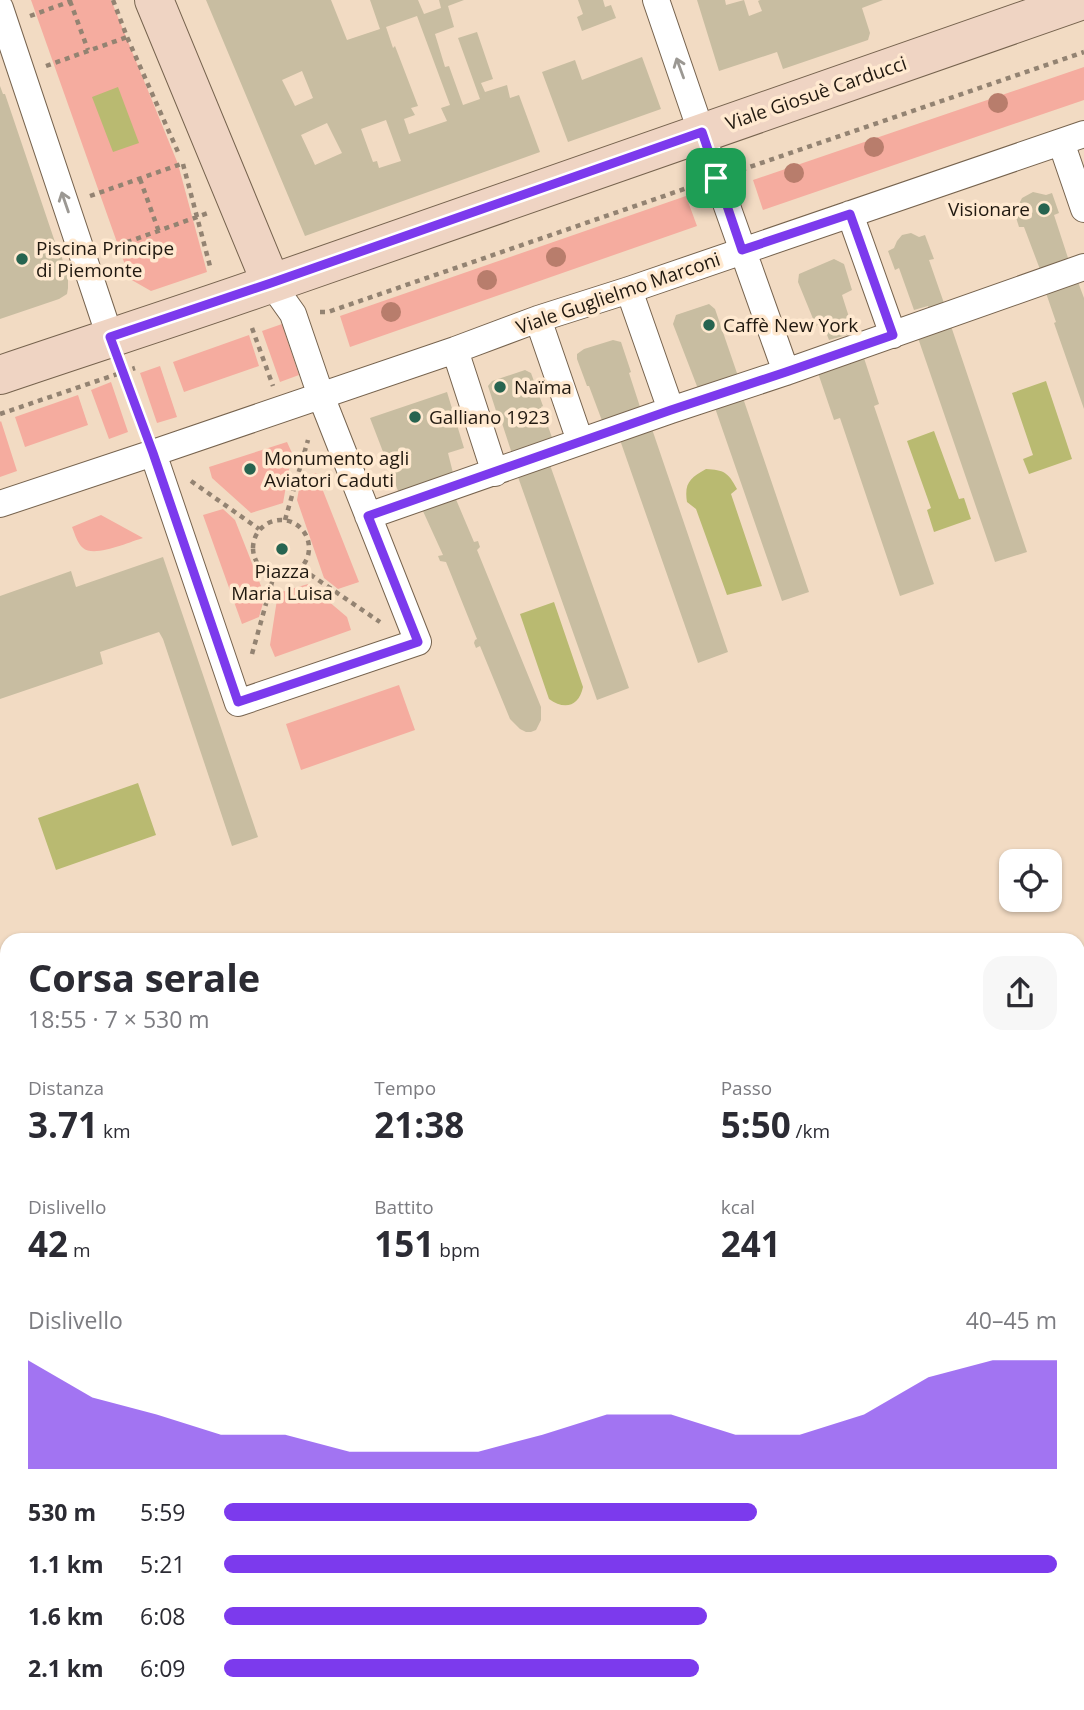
<!DOCTYPE html>
<html lang="it">
<head>
<meta charset="utf-8">
<style>
  body { margin:0; font-family:"Open Sans",sans-serif; background:#f7f7f7; color:#2b2b33; height:100vh; display:flex; flex-direction:column; font-size:26px; white-space:nowrap }
  * { box-sizing:border-box; margin:0 }
  p { font-size:23px; color:#7c7c81 }
  .icon { flex:none; width:38px; height:38px; fill:none; stroke:currentColor; stroke-width:2; stroke-linecap:round; stroke-linejoin:round }
  .map { position:relative; flex:1; overflow:hidden }
  .side { position:absolute; left:0px; top:933px; width:1085px; height:779px; display:flex; flex-direction:column; background:#fff; border-radius:21px 21px 0 0; box-shadow:0 2px 5px #0004 }
  .side>* { flex:none }
  .tools { position:absolute; left:999px; top:849px; display:grid; gap:14px }
  .tools a { display:grid; place-items:center; width:63px; height:63px; border-radius:14px; background:#fff; box-shadow:0 2px 5px #0004; font-size:35px }
  .pin { position:absolute; display:grid; place-items:center; width:60px; height:60px; color:#fff; margin:-30px; border-radius:14px; box-shadow:0 4px 10px #0006 }
  .round { display:grid; place-items:center; flex:none; width:74px; height:74px; border-radius:21px; background:#f7f7f7 }
  .overview { display:flex; align-items:center; justify-content:space-between; height:119px; padding:0 28px }
  h1 { font-size:38px; font-weight:700; line-height:52px }
  .metrics { display:grid; grid-template-columns:repeat(3,1fr); gap:10px; height:119px; padding:7px 28px }
  .metrics div { display:grid; align-content:center }
  .metrics b { font-size:35px; font-weight:700 }
  .metrics small { font-size:19px; font-weight:400 }
  .metrics p { font-size:19px }
  .chart { height:196px; padding:14px 28px }
  .chart p { display:flex; justify-content:space-between }
  .chart svg { width:100%; height:126px; margin-top:7px; fill:#7c3aed; opacity:.7 }
  ul { padding:0 28px; list-style:none; font-size:23px }
  li { display:grid; grid-template-columns:112px 84px 1fr; align-items:center; height:52px }
  li i { height:18px; border-radius:9px; background:#7c3aed }
  .map>svg:first-child { display:block }
</style>
</head>
<body>
<div class="map">
<svg width="1084" height="1710" viewBox="0 0 1084 1710">
  <rect width="100%" height="100%" fill="#f2dbc3"/>
  <path fill="#f5ac9f" d="M31 0H111L178 164 207 272 151 291 130 279Z
    M1084 67V100L763 210 753 180Z
    M686 196 697 226 350 347 340 316Z
    M282 324 299 375 280 382 262 331Z
    M249 335 259 366 184 392 173 362Z
    M160 366 177 417 157 423 140 373Z
    M111 382 128 432 109 439 91 390Z
    M78 395 88 425 25 447 15 417Z
    M1 421 17 471 0 477V422Z
    M287 442 292 453 283 503 251 513 212 478 209 467Z
    M316 473 359 582 338 589 324 578 297 500 301 478Z
    M223 509 235 520 265 596 259 617 242 624 203 515Z
    M101 515 143 538C129 542 94 558 83 548 77 543 75 534 72 527Z
    M308 584 347 617 351 630 275 657 270 645 278 593Z
    M399 685 415 730 301 770 286 724Z"/>
  <path fill="#b9ba71" d="M118 87 139 143 113 152 92 97Z
    M1046 381 1072 459 1029 474 1023 459 1033 455 1012 393Z
    M934 431 959 499 964 498 971 519 934 532 927 510 931 508 907 441Z
    M706 469C724 470 728 472 737 489L731 494 762 586 727 595 696 509 687 502C684 483 690 478 706 469Z
    M554 602 583 687C579 707 564 710 549 699L520 614Z
    M138 783 156 835 56 870 38 818Z
    M1084 980V1710H0V1465L7 1461V1704H1078V983Z"/>
  <path fill="#c8bda1" fill-rule="evenodd" d="M206 0H331L347 40 380 29 370 0H418L424 14 441 8 439 0H464L448 6 454 27 435 34 445 67 449 66 463 105 480 99 458 38 477 32 493 79 481 83 485 92 507 85 510 98 519 95 540 152 305 236ZM417 16 450 105 441 108 447 121 409 134 404 119 415 115 411 108 418 106 395 46 393 48 386 27ZM302 71 313 98 295 106 282 80ZM386 120 401 161 379 168 377 161 373 162 361 129ZM327 123 342 153 315 165 301 135Z
    M578 0H603L605 7 611 5 616 18 582 31 577 17 583 14Z
    M697 0H725L726 5 744 0 749 16 762 11 758 1 760 0H883L862 8 870 33 868 40 783 69 777 52 719 71Z
    M642 57 661 109 568 142 542 72 575 60 582 80Z
    M0 86 3 94H5L57 248 62 258 68 278V288L67 294 59 299 0 319Z
    M1033 192 1046 195 1052 193 1059 213 1054 215 1069 261 1041 272 1024 227H1019L1013 208 1019 204 1022 198Z
    M911 233 919 237 925 235 934 259 929 260 945 306 929 310 928 306 914 310 899 268 895 270 888 251 894 248 897 241 902 235Z
    M834 259 844 264 852 290 842 295 854 333 829 340 822 322 816 326 798 282 799 274Z
    M1078 282 1084 298V409L1054 323 1056 322 1046 293Z
    M709 304 715 309 739 379 700 394 673 324 676 315Z
    M951 326 1027 552 995 562 918 338Z
    M613 340 621 342 631 372 629 373 642 413 604 426 589 386H587L577 359V354L584 349Z
    M864 358 879 404 874 406 934 584 900 596 840 418 834 420 818 373Z
    M525 370 531 373 543 406 541 407 554 443 513 457 500 417H498L488 386 492 381Z
    M447 392 464 448 448 453 454 477 400 496 370 418Z
    M743 398 809 592 782 601 715 408Z
    M652 429 728 652 698 663 620 440Z
    M550 465 629 688 597 700 518 477Z
    M455 497 474 542 478 541 480 547 477 550 541 707V720L536 730 531 732H526L520 729 510 719 480 646 476 648 474 643 475 640 477 639 446 562 440 561 438 556 443 555 422 509Z
    M163 557 258 837 232 846 163 639 159 632 100 652 103 664 0 699V596L71 571 76 587Z"/>
  <g fill="none" stroke-linecap="round" stroke-linejoin="round">
    <defs>
      <path id="street" d="M656 0 717 178 786 372
        M0 8 110 337
        M1061 142 1084 209
        M850 214 893 335
        M629 290 671 410
        M538 319 580 441
        M455 350 495 473
        M153 453 238 703 418 642 321 396 293 314 271 283
        M0 504 153 453 455 350 538 319 629 290 1084 134
        M368 516 671 410 786 372 1084 267"/>
      <path id="secondary" d="M154 0 271 283
        M0 375C91 344 182 315 273 283 543 188 813 94 1083 0"/>
    </defs>
    <use href="#street" stroke="#76634e" stroke-width="28"/>
    <use href="#secondary" stroke="#76634e" stroke-width="40"/>
    <path stroke="#938372" stroke-width="4.5" stroke-dasharray="5 5" stroke-linecap="butt" d="M113 0 127 37 178 152
      M70 1 88 50
      M30 16 74 0
      M46 66 130 36
      M183 164 211 270
      M741 170 1084 52
      M140 179 159 232
      M90 196 184 163
      M108 249 208 213
      M320 312H328L693 186
      M252 328 273 386
      M122 370 145 430
      M0 414 135 368
      M191 481 259 529
      M253 548a28 28 0 1 1 56 0a28 28 0 1 1-56 0Z
      M285 520 308 440
      M302 569 380 622
      M252 654 274 575"/>
    <use href="#street" stroke="#fff" stroke-width="26"/>
    <use href="#secondary" stroke="#efd4c3" stroke-width="38"/>
  </g>
  <g fill="#b87d6c">
    <circle cx="998" cy="103" r="10"/>
    <circle cx="874" cy="147" r="10"/>
    <circle cx="794" cy="173" r="10"/>
    <circle cx="556" cy="257" r="10"/>
    <circle cx="487" cy="280" r="10"/>
    <circle cx="391" cy="312" r="10"/>
  </g>
  <defs><path id="oneway-shaft" d="M-6 0H5M1.5-3L5.5 0L1.5 3" fill="none" stroke-width="1.6" stroke-linecap="round" stroke-linejoin="round" transform="scale(1.75)"/></defs>
  <g stroke="#9b9893">
    <use href="#oneway-shaft" transform="translate(680 68) rotate(-110)"/>
    <use href="#oneway-shaft" transform="translate(65 202) rotate(-109)"/>
  </g>
  <g fill="none" stroke-linecap="round" stroke-linejoin="round">
    <defs>
      <path id="route" d="M702 132 742 250 850 214 893 335 786 372 671 410 368 516 418 642 238 702 153 453 110 337 271 283Z"/>
    </defs>
    <use href="#route" stroke="#fff" stroke-width="14"/>
    <use href="#route" stroke="#7c3aed" stroke-width="9"/>
  </g>
  <g fill="#276450" stroke="#ffe9d0" stroke-width="2.5">
    <circle cx="1044" cy="209" r="7"/>
    <circle cx="22" cy="259" r="7"/>
    <circle cx="709" cy="325" r="7"/>
    <circle cx="500" cy="387" r="7"/>
    <circle cx="415" cy="417" r="7"/>
    <circle cx="250" cy="469" r="7"/>
    <circle cx="282" cy="549" r="7"/>
  </g>
  <g text-anchor="middle" dominant-baseline="central" stroke-width="7" stroke-linejoin="round" paint-order="stroke">
    <g font-size="19" fill="#211910" stroke="#ffe9d0">
      <text transform="translate(816 93) rotate(-19)">Viale Giosuè Carducci</text>
      <text transform="translate(618 293) rotate(-19)">Viale Guglielmo Marconi</text>
    </g>
    <g font-size="19" fill="#211910" stroke="#ffe9d0" text-anchor="start">
      <text x="1030" y="209" text-anchor="end">Visionare</text>
      <text x="36" y="248">Piscina Principe<tspan x="36" dy="22">di Piemonte</tspan></text>
      <text x="723" y="325">Caffè New York</text>
      <text x="514" y="387">Naïma</text>
      <text x="429" y="417">Galliano 1923</text>
      <text x="264" y="458">Monumento agli<tspan x="264" dy="22">Aviatori Caduti</tspan></text>
      <text x="282" y="571" text-anchor="middle">Piazza<tspan x="282" dy="22">Maria Luisa</tspan></text>
    </g>
  </g>
</svg>
<div class="tools">
<a><svg class="icon" aria-label="locate" viewBox="0 0 24 24"><circle cx="12" cy="12" r="6"/><path d="M12 2v4M12 18v4M2 12h4M18 12h4"/></svg></a>
</div>
<div class="pin" style="left:716px;top:178px;background:#1e9e55"><svg class="icon" aria-label="arrive" viewBox="0 0 24 24"><path d="M6 21V4h12l-3 4 3 4H6"/></svg></div>
<section class="side">
<div class="overview"><div><h1>Corsa serale</h1><p>18:55 · 7 × 530 m</p></div><a class="round"><svg class="icon" aria-label="share" viewBox="0 0 24 24"><path d="M12 15V3M7 8l5-5 5 5M5 13v7h14v-7"/></svg></a></div>
<div class="metrics">
<div><p>Distanza</p><b>3.71<small> km</small></b></div>
<div><p>Tempo</p><b>21:38</b></div>
<div><p>Passo</p><b>5:50<small> /km</small></b></div>
</div>
<div class="metrics">
<div><p>Dislivello</p><b>42<small> m</small></b></div>
<div><p>Battito</p><b>151<small> bpm</small></b></div>
<div><p>kcal</p><b>241</b></div>
</div>
<div class="chart"><p><span>Dislivello</span>40–45 m</p>
<svg viewBox="0 0 160 44" preserveAspectRatio="none"><path d="M0 44V6L10 19L20 25L30 32L40 32L50 38L60 38L70 38L80 32L90 25L100 25L110 32L120 32L130 25L140 12L150 6L160 6V44z"/></svg>
</div>
<ul>
<li><b>530 m</b>5:59<i style="width:64%"></i></li>
<li><b>1.1 km</b>5:21<i style="width:100%"></i></li>
<li><b>1.6 km</b>6:08<i style="width:58%"></i></li>
<li><b>2.1 km</b>6:09<i style="width:57%"></i></li>
</ul>
</section>
</div>
</body>
</html>
